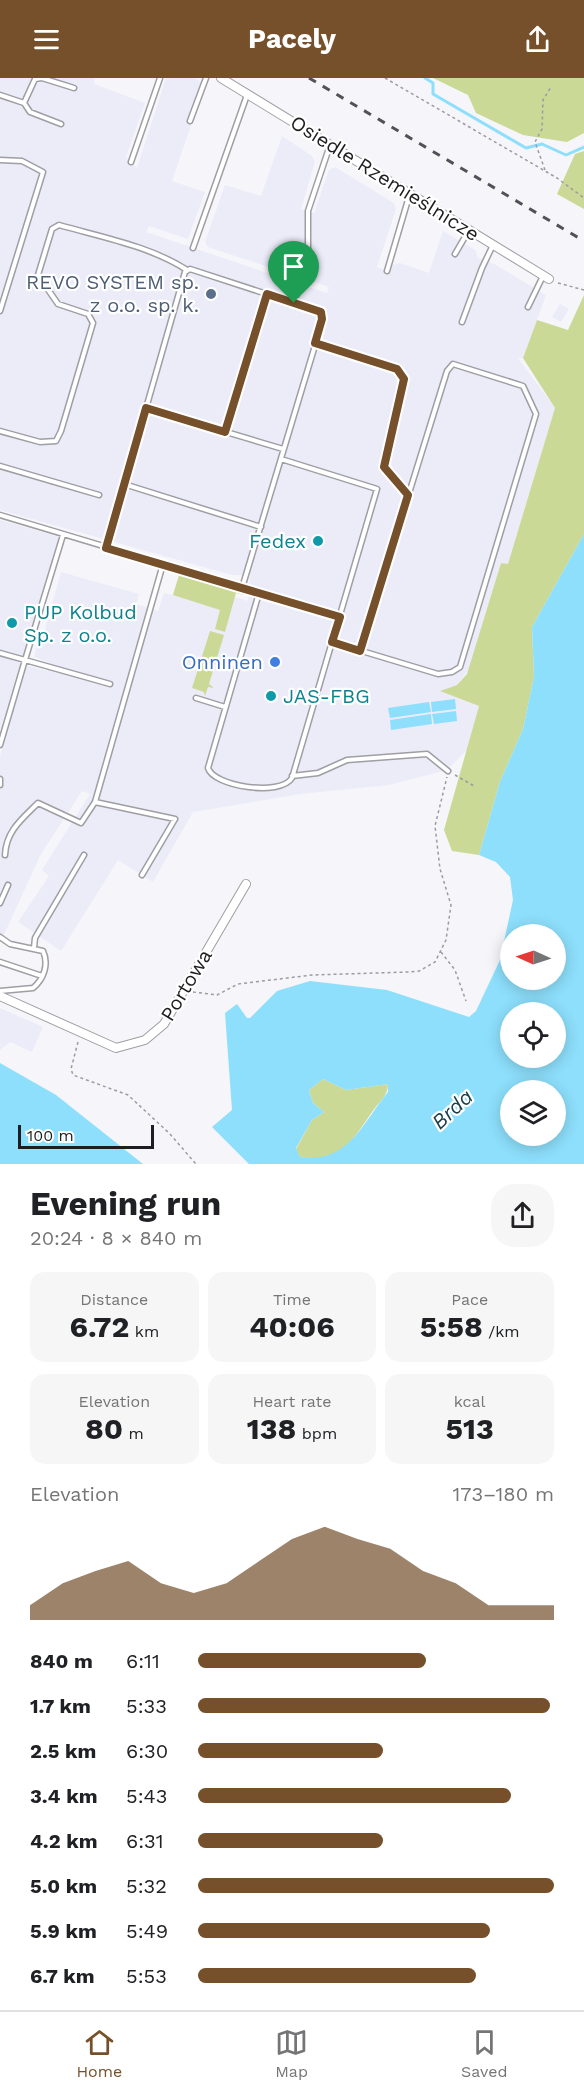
<!DOCTYPE html>
<html lang="en">
<head>
<meta charset="utf-8">
<style>
  body { margin:0; font-family:"Work Sans",sans-serif; background:#f6f6f6; color:#202124; height:100vh; display:flex; flex-direction:column; font-size:22px; white-space:nowrap }
  * { box-sizing:border-box; margin:0 }
  p { font-size:20px; color:#757577 }
  .icon { flex:none; width:33px; height:33px; fill:none; stroke:currentColor; stroke-width:2; stroke-linecap:round; stroke-linejoin:round }
  .map { position:relative; height:1086px; overflow:hidden }
  .drawer { display:flex; flex-direction:column; background:#fff; flex:1 }
  .drawer>* { flex:none }
  .needle { width:39px; rotate:273deg }
  .controls { position:absolute; left:500px; top:846px; display:grid; gap:12px }
  .controls a { display:grid; place-items:center; width:66px; height:66px; border-radius:50%; background:#fff; box-shadow:0 3px 15px #0003; font-size:30px }
  .scale { position:absolute; left:18px; bottom:15px; width:136px; box-sizing:border-box; padding-left:6px; border:3px solid #1e1e20; border-top:0; font-size:16px; line-height:21px; white-space:nowrap; color:#1e1e20; -webkit-text-stroke:4px #fff; paint-order:stroke }
  .pin { position:absolute; display:grid; place-items:center; width:51px; height:51px; color:#fff; margin:-62px -26px; border-radius:50% 50% 50% 0; rotate:-45deg; box-shadow:0 0 6px #0007 }
  .pin .icon { rotate:45deg }
  .round { display:grid; place-items:center; flex:none; width:63px; height:63px; border-radius:24px; background:#f6f6f6 }
  .overview { display:flex; align-items:center; justify-content:space-between; height:102px; padding:0 30px }
  h1 { font-size:33px; font-weight:700; line-height:45px }
  .stats { display:grid; grid-template-columns:repeat(3,1fr); gap:9px; height:102px; padding:6px 30px }
  .stats div { display:grid; align-content:center; border-radius:15px; background:#f6f6f6; text-align:center }
  .stats b { font-size:30px; font-weight:700 }
  .stats small { font-size:16px; font-weight:400 }
  .stats p { font-size:16px }
  .chart { height:168px; padding:12px 30px }
  .chart p { display:flex; justify-content:space-between }
  .chart svg { width:100%; height:108px; margin-top:6px; fill:#75502b; opacity:.7 }
  ul { padding:0 30px; list-style:none; font-size:20px }
  li { display:grid; grid-template-columns:96px 72px 1fr; align-items:center; height:45px }
  li i { height:15px; border-radius:8px; background:#75502b }
  header { display:flex; justify-content:space-between; align-items:center; height:78px; padding:0 30px; background:#75502b; color:#fff; font-size:27px; font-weight:700 }
  .menu { display:flex; justify-content:space-around; align-items:center; height:84px; border-top:2px solid #e0e0e0; background:#fff; font-size:16px; color:#757577 }
  .menu a { display:grid; justify-items:center; gap:3px }
  .menu .selected { color:#75502b }
  .map>svg:first-child { display:block }
</style>
</head>
<body>
<header><svg class="icon" aria-label="menu" viewBox="0 0 24 24"><path d="M4 6h16M4 12h16M4 18h16"/></svg>Pacely<svg class="icon" aria-label="share" viewBox="0 0 24 24"><path d="M12 15V3M7 8l5-5 5 5M5 13v7h14v-7"/></svg></header>
<div class="map">
<svg width="584" height="1086" viewBox="0 0 584 1086">
  <rect width="100%" height="100%" fill="#f5f5fa"/>
  <path fill="#ececf9" d="M0 0H95L94 6 145 25 126 79 137 90 166 0H194L205 6 172 103 205 114 188 161 149 148 146 154 327 215 329 209 208 169 205 164 225 107 261 118 282 58 312 78 315 84 301 131 314 135 329 92 335 89 394 125 396 131 377 189 387 193 388 188 400 185 429 195 443 153 475 172 478 180 494 186 546 217 523 280H518L555 330 508 487 501 485 469 591 457 607 441 613 479 628 467 672 447 692 389 707 300 716 193 734 153 804 118 782 61 873 18 844 49 798 42 792 90 716 82 713 41 776 0 865V678L26 590 29 588 47 593 49 584 34 579 37 568 41 565 61 494 139 516 136 526 158 533 164 515 173 517 178 501 248 523 250 497H232L0 432Z
    M560 226 569 231 561 244 552 239Z
    M0 442 59 459 0 652Z
    M0 930 43 949 32 974 10 964 0 972Z"/>
  <path fill="#cad996" d="M433 0H584V55L567 64 523 57 476 35 468 17Z
    M584 73V131L557 116 575 76Z
    M584 217V456L532 549 534 599 523 651 500 704 479 777 452 773 444 752 479 628 440 613 457 607 467 596 501 485 508 486 555 330 523 280 537 242 568 252Z
    M183 496 243 515 244 517 236 515 225 554 215 551 220 532 173 517 179 497Z
    M210 553 224 557 209 606 214 610 208 609 205 618 204 614 192 610Z
    M323 1001 346 1012 388 1006C388 1018 379 1024 372 1034 352 1063 340 1086 300 1079L296 1071 312 1042 324 1034 313 1025 309 1012Z"/>
  <path fill="#8ddffc" fill-rule="evenodd" d="M584 456V1086H249L212 1049 232 1032 225 935 237 926 247 940H250L277 913 310 903 387 912 469 939 476 933 500 882 513 822 510 799 496 784 479 777 500 704 523 651 534 599 532 549ZM510 856H555V902H510ZM510 934H555V980H510ZM323 1001 346 1012 388 1006V1014C362 1046 348 1086 300 1079L296 1070 312 1042 324 1034 313 1025 309 1012ZM510 1012H555V1058H510Z
    M455 621 456 631 432 634 431 624Z
    M429 624 431 634 390 640 388 630Z
    M456 633 457 643 434 646 432 636Z
    M431 636 432 646 391 652 390 642Z
    M0 985 56 1017 143 1086H0Z"/>
  <g fill="none" stroke-linecap="round" stroke-linejoin="round">
    <path stroke="#8ddffc" stroke-width="3" d="M425 0 433 5V16L526 70 542 66 566 77 584 69"/>
    <defs>
      <path id="service" d="M0 17 24 25 30 34 61 46
        M24 25 35 1 42 0 74 10
        M190 43 206 0
        M0 82 22 83 43 94 0 233
        M131 84 160 0
        M193 170 247 17
        M455 176 469 152
        M387 193 410 115
        M294 225 308 177V133L330 67
        M528 229 543 198
        M462 244 482 190 493 167
        M315 265 397 291 404 301 384 389 407 416
        M146 330 283 371
        M0 353 40 364 56 363 61 353 93 245 88 236 58 226 38 197 52 151 59 147C101 159 150 168 187 192
        M225 354 268 216
        M0 388 99 417
        M124 406 261 449
        M0 437 340 539
        M106 470 185 194 190 191 319 233 323 241 242 510
        M259 515 208 690C213 708 280 719 292 700L377 411 281 381
        M332 564 438 596 452 594 460 589 536 336 523 308 453 286 447 293 360 573
        M0 575 25 582 63 457
        M196 620 225 629
        M0 667 25 582 110 606
        M292 698 318 695 347 682 427 676 448 693
        M0 701V707
        M5 777C6 753 22 741 38 725L81 745 95 724
        M142 797 175 741 95 724 163 486
        M0 825 8 807
        M0 859 10 866 43 873C49 886 44 901 33 910L0 913
        M34 870 35 860 84 777
        M0 884 42 898"/>
      <path id="minor" d="M221 0 549 201
        M0 918 116 970 145 962 164 946 246 806"/>
    </defs>
    <use href="#service" stroke="#9e9ea3" stroke-width="7"/>
    <use href="#minor" stroke="#9e9ea3" stroke-width="10"/>
    <path stroke="#9c9ca0" stroke-width="1.5" stroke-dasharray="3 3" stroke-linecap="butt" d="M385 0 557 100 584 120
      M545 92 535 64 542 51 543 22 551 9
      M558 205 584 212
      M455 697 474 708
      M441 874 455 892 466 923
      M193 914 217 917 238 906 312 897 408 894 419 893 435 884 446 862 451 827 440 791 435 748 447 699
      M78 964 71 991 73 997 128 1017 169 1055 196 1086"/>
    <use href="#service" stroke="#fff" stroke-width="4"/>
    <use href="#minor" stroke="#fff" stroke-width="8"/>
    <path stroke="#525255" stroke-width="3" stroke-dasharray="8 8" stroke-linecap="butt" d="M309 0 584 163"/>
  </g>
  <g fill="none" stroke-linecap="round" stroke-linejoin="round">
    <defs>
      <path id="route" d="M267 216 321 234 322 241 315 265 397 291 404 301 384 389 408 417 360 573 332 564 340 539 106 470 146 330 225 354Z"/>
    </defs>
    <use href="#route" stroke="#fff" stroke-width="12"/>
    <use href="#route" stroke="#75502b" stroke-width="8"/>
  </g>
  <circle fill="#5c6f8a" stroke="#fff" stroke-width="2" cx="211" cy="216" r="6"/>
  <g fill="#0f9aa8" stroke="#fff" stroke-width="2">
    <circle cx="318" cy="463" r="6"/>
    <circle cx="12" cy="545" r="6"/>
    <circle cx="271" cy="618" r="6"/>
  </g>
  <circle fill="#3f7fe0" stroke="#fff" stroke-width="2" cx="275" cy="584" r="6"/>
  <g text-anchor="middle" dominant-baseline="central" stroke-width="4.5" stroke-linejoin="round" paint-order="stroke">
    <g font-size="20" fill="#1e1e20" stroke="#fff">
      <text transform="translate(385 100) rotate(32)">Osiedle Rzemieślnicze</text>
      <text transform="translate(186 907) rotate(-59)">Portowa</text>
    </g>
    <g font-size="20" fill="#4e5e75" stroke="#fff" text-anchor="end">
      <text x="199" y="204">REVO SYSTEM sp.<tspan x="199" dy="23">z o.o. sp. k.</tspan></text>
    </g>
    <g font-size="20" fill="#0d838f" stroke="#fff" text-anchor="start">
      <text x="306" y="463" text-anchor="end">Fedex</text>
      <text x="24" y="534">PUP Kolbud<tspan x="24" dy="23">Sp. z o.o.</tspan></text>
      <text x="283" y="618">JAS-FBG</text>
    </g>
    <g font-size="20" fill="#366cbe" stroke="#fff" text-anchor="end">
      <text x="263" y="584">Onninen</text>
    </g>
    <g font-size="21" font-style="italic" fill="#163c49" stroke="#fff">
      <text transform="translate(452 1031) rotate(-43)">Brda</text>
    </g>
  </g>
</svg>
<div class="controls">
<a><svg class="needle" viewBox="-14 -14 28 28"><path d="M0-13l5 13h-10z" fill="#e53935"/><path d="M0 13l5-13h-10z" fill="#757577"/></svg></a>
<a><svg class="icon" aria-label="locate" viewBox="0 0 24 24"><circle cx="12" cy="12" r="6"/><path d="M12 2v4M12 18v4M2 12h4M18 12h4"/></svg></a>
<a><svg class="icon" aria-label="layers" viewBox="0 0 24 24"><path d="M12 4l9 5-9 5-9-5zM3 14l9 5 9-5"/></svg></a>
</div>
<div class="scale">100 m</div>
<div class="pin" style="left:294px;top:225px;background:#1e9e55"><svg class="icon" aria-label="arrive" viewBox="0 0 24 24"><path d="M6 21V4h12l-3 4 3 4H6"/></svg></div>
</div>
<section class="drawer">
<div class="overview"><div><h1>Evening run</h1><p>20:24 · 8 × 840 m</p></div><a class="round"><svg class="icon" aria-label="share" viewBox="0 0 24 24"><path d="M12 15V3M7 8l5-5 5 5M5 13v7h14v-7"/></svg></a></div>
<div class="stats">
<div><p>Distance</p><b>6.72<small> km</small></b></div>
<div><p>Time</p><b>40:06</b></div>
<div><p>Pace</p><b>5:58<small> /km</small></b></div>
</div>
<div class="stats">
<div><p>Elevation</p><b>80<small> m</small></b></div>
<div><p>Heart rate</p><b>138<small> bpm</small></b></div>
<div><p>kcal</p><b>513</b></div>
</div>
<div class="chart"><p><span>Elevation</span>173–180 m</p>
<svg viewBox="0 0 160 44" preserveAspectRatio="none"><path d="M0 44V38L10 29L20 24L30 20L40 29L50 33L60 29L70 20L80 11L90 6L100 11L110 15L120 24L130 29L140 38L150 38L160 38V44z"/></svg>
</div>
<ul>
<li><b>840 m</b>6:11<i style="width:64%"></i></li>
<li><b>1.7 km</b>5:33<i style="width:99%"></i></li>
<li><b>2.5 km</b>6:30<i style="width:52%"></i></li>
<li><b>3.4 km</b>5:43<i style="width:88%"></i></li>
<li><b>4.2 km</b>6:31<i style="width:52%"></i></li>
<li><b>5.0 km</b>5:32<i style="width:100%"></i></li>
<li><b>5.9 km</b>5:49<i style="width:82%"></i></li>
<li><b>6.7 km</b>5:53<i style="width:78%"></i></li>
</ul>
</section>
<nav class="menu">
<a class="selected"><svg class="icon" aria-label="home" viewBox="0 0 24 24"><path d="M3 11l9-7 9 7M6 9v11h12V9"/></svg>Home</a>
<a><svg class="icon" aria-label="map" viewBox="0 0 24 24"><path d="M3 6l6-2 6 2 6-2v14l-6 2-6-2-6 2zM9 4v14M15 6v14"/></svg>Map</a>
<a><svg class="icon" aria-label="saved" viewBox="0 0 24 24"><path d="M7 4h10v16l-5-4-5 4z"/></svg>Saved</a>
</nav>
</body>
</html>
